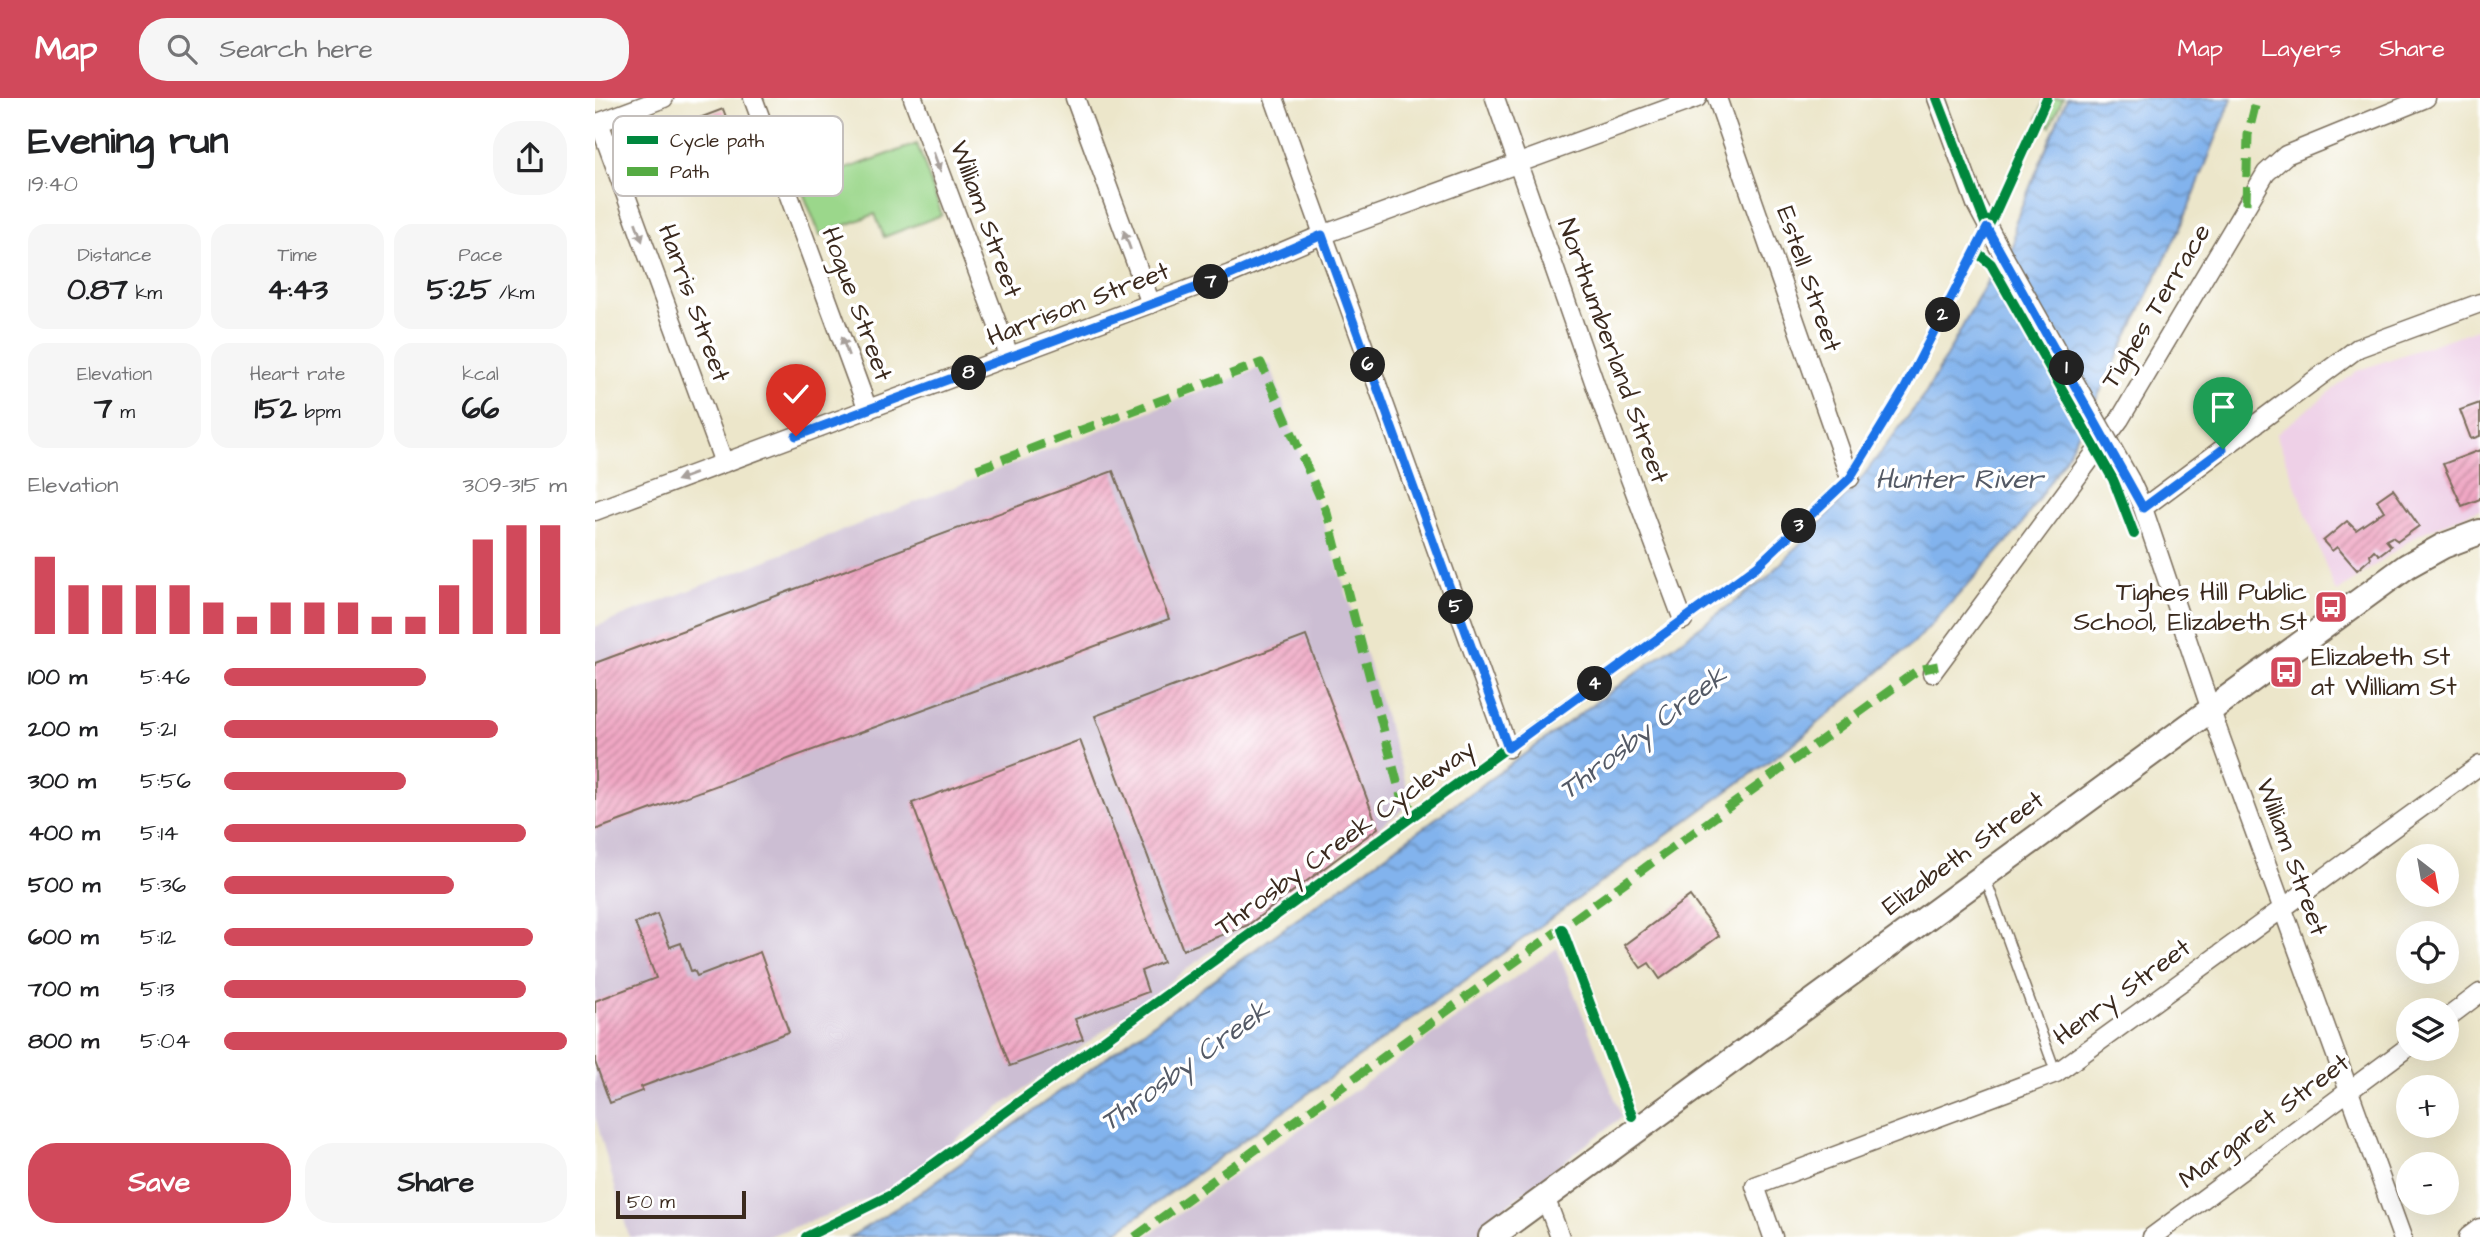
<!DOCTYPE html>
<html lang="en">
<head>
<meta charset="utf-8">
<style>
  body { margin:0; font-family:"Architects Daughter",sans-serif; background:#f6f6f6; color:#202124; height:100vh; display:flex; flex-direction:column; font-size:26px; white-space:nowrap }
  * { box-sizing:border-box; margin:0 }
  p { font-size:23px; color:#757577 }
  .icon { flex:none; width:38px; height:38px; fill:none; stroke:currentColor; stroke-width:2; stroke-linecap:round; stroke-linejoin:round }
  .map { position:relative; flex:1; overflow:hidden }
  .side { display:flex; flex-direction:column; background:#fff; width:595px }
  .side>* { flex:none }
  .needle { width:46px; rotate:149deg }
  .buttons { position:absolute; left:1801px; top:746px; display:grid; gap:14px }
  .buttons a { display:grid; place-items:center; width:63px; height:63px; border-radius:50%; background:#fff; box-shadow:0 7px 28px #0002; font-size:35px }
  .scale { position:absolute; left:21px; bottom:18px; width:130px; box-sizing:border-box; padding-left:7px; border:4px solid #3b2a1e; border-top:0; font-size:19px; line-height:24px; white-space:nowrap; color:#3b2a1e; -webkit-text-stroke:5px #fff; paint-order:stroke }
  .pin { position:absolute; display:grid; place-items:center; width:60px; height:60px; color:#fff; margin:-72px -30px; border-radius:50% 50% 50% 0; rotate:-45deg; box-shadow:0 0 7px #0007 }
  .pin .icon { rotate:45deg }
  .km { position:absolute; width:35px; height:35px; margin:-18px; border-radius:50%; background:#222; color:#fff; font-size:19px; line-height:35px; text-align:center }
  .round { display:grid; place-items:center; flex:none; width:74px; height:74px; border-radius:28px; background:#f6f6f6 }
  .headline { display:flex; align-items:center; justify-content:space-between; height:119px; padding:0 28px }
  h1 { font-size:38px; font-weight:800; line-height:52px }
  .metrics { display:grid; grid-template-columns:repeat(3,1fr); gap:10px; height:119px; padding:7px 28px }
  .metrics div { display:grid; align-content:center; border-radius:18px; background:#f6f6f6; text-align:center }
  .metrics b { font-size:30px; font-weight:800 }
  .metrics small { font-size:19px; font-weight:400 }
  .metrics p { font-size:19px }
  .chart { height:196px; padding:14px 28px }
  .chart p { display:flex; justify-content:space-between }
  .chart svg { width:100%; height:126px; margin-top:7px; stroke:#d1495b; stroke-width:6 }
  .action { display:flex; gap:14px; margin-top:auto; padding:14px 28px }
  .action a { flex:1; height:80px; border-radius:28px; background:#d1495b; color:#fff; font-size:28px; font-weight:800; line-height:80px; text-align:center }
  .action a+a { background:#f6f6f6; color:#202124 }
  ul { padding:0 28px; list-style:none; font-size:23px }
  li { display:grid; grid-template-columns:112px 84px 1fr; align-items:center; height:52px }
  li i { height:18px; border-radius:9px; background:#d1495b }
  header { display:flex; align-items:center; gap:42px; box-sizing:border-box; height:98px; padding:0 35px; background:#d1495b; color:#fff }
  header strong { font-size:33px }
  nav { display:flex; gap:38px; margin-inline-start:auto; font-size:24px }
  .search { width:490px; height:63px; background:#f6f6f6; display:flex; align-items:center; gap:18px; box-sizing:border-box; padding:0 24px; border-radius:28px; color:#757577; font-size:26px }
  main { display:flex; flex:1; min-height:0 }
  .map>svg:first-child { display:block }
</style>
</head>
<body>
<header>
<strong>Map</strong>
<div class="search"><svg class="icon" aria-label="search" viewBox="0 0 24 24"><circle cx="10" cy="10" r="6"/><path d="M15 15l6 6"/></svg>Search here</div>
<nav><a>Map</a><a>Layers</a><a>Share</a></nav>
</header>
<main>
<section class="side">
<div class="headline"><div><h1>Evening run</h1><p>19:40</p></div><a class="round"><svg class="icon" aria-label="share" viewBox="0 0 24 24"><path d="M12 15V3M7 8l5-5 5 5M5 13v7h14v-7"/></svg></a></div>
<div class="metrics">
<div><p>Distance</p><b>0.87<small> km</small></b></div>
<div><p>Time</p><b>4:43</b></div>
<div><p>Pace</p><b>5:25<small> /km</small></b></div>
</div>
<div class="metrics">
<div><p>Elevation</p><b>7<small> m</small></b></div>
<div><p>Heart rate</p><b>152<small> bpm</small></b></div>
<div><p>kcal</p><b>66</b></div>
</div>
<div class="chart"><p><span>Elevation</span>309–315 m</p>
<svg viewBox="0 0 160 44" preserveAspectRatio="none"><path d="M5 44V17M15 44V27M25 44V27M35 44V27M45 44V27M55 44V33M65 44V38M75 44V33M85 44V33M95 44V33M105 44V38M115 44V38M125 44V27M135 44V11M145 44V6M155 44V6"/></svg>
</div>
<ul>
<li><b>100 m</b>5:46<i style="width:59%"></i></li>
<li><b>200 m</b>5:21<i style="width:80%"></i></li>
<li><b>300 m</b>5:56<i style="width:53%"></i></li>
<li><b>400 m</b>5:14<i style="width:88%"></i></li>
<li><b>500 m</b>5:36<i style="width:67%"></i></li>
<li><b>600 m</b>5:12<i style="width:90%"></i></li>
<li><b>700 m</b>5:13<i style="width:88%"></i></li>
<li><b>800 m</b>5:04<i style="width:100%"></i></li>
</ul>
<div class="action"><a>Save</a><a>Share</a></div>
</section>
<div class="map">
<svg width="1885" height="1139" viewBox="0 0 1885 1139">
  <defs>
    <pattern id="water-waves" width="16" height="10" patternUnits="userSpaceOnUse" patternTransform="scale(1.75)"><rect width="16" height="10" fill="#82b3ed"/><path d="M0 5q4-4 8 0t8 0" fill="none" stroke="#6c92bf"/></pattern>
    <pattern id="building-hatch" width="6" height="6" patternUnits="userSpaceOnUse" patternTransform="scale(1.75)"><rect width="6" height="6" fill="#f0a7c4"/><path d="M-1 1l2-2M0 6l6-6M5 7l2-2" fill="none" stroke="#c4889f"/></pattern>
  </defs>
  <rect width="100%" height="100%" fill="#fff"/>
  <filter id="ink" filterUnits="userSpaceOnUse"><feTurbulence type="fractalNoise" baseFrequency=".0143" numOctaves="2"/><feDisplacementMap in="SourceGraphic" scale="14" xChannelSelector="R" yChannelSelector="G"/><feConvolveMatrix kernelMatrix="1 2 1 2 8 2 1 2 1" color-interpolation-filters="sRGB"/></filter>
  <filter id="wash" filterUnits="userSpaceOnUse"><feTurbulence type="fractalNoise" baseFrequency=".00686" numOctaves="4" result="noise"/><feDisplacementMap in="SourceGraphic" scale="28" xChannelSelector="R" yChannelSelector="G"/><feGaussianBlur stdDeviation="1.57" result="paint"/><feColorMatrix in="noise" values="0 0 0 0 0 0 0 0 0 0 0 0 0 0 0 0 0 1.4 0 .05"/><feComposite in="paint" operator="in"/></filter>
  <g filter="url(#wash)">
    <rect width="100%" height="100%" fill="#ece6ca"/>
    <path fill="#eed0e7" d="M1885 230V411L1822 437 1741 495 1681 336 1762 273Z"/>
    <path fill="#ccbed3" d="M675 266 741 462 817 705 297 1089 255 1109 171 1139H34L0 1018V529Z
      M962 850 1027 1019 894 1121 908 1139H551Z"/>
    <path fill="#9bd78b" stroke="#6b8054" stroke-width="2" d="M1450 0H1468L1455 28 1443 20Z
      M322 46 347 117 289 139 280 116 225 137 205 87Z"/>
    <path fill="url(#water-waves)" stroke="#5e6e86" stroke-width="2" d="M1472 0H1637L1588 124 1516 273 1472 357 1423 432 1322 542 1202 643 514 1139H255L322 1097 1172 480 1261 387 1331 295 1393 182 1419 147 1420 125Z"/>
    <g id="blocks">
      <path fill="url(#building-hatch)" d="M128 11 145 55 87 77 70 33Z
        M1885 305V338L1876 341 1865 312Z
        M1885 352V401L1867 408 1848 366Z
        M518 373 574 521 0 732V565Z
        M1798 391 1824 428 1803 443 1797 439 1791 442 1796 448 1784 457 1779 452 1775 456 1776 460 1762 472 1742 449 1737 453 1728 443 1752 423 1761 432 1789 413 1782 402Z
        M711 538 783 730 653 827 588 852 500 618Z
        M485 642 568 864 546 873 553 894 480 921 488 941 415 968 317 705Z
        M1095 798 1124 838 1065 881 1054 865 1046 870 1029 847Z
        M62 816 75 849 86 845 96 873 99 872 102 878 165 854 194 934 46 989 47 993 15 1005 0 964V903L61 880 40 825Z"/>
    </g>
  </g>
  <g filter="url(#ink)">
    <use href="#blocks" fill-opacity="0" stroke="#796c5a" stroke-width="2"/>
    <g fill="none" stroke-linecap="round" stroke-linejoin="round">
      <defs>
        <path id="service" d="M1390 779 1461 975"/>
        <path id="minor" d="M158 0 273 312
          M318 0 415 260
          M480 0 556 206
          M679 0 913 650
          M900 0 1003 295 1088 522
          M1122 0 1255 380
          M1342 0 1381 106 1409 159
          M4 24 129 365
          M0 26 69 0
          M1535 382 1548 410 1621 627 1807 1139
          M1548 410 1763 250 1885 205
          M0 413 635 176 727 137 1102 0
          M1337 575 1525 321 1671 75 1691 57 1831 0
          M1852 920 1885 895
          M950 1099 965 1139
          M1178 1139 1160 1088 1461 975 1885 667
          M1557 1139 1813 949
          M1873 1139 1885 1130"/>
        <path id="secondary" d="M896 1139 1812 468 1848 448 1885 434"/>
      </defs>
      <use href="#service" stroke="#796c5a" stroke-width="12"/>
      <use href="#minor" stroke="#796c5a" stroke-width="21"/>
      <use href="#secondary" stroke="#796c5a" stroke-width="28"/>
      <use href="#service" stroke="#fff" stroke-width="9"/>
      <use href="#minor" stroke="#fff" stroke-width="18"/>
      <use href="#secondary" stroke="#fff" stroke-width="24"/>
      <defs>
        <path id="minor-bridge" d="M1409 159 1535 382"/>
      </defs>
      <use href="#minor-bridge" stroke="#796c5a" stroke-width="21" stroke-linecap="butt"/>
      <use href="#minor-bridge" stroke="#fff" stroke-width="18"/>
      <path stroke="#55ab43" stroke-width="9" stroke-dasharray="18 9" stroke-linecap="butt" d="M1651 106 1653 37 1662 0
        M382 371 666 265 732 415 805 695 821 717
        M540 1139 1323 572 1343 568"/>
      <defs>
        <path id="cycleway" d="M1342 0 1392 130
          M1380 153 1396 166 1518 381 1539 436
          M967 831 1037 1018
          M211 1139 296 1097 1162 468 1255 380 1310 290 1399 117 1452 0"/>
      </defs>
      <use href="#cycleway" stroke="#fff" stroke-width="15"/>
      <use href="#cycleway" stroke="#00873e" stroke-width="10"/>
    </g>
    <defs><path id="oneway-solid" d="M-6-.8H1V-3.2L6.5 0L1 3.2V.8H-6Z" transform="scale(1.75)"/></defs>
    <g fill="#a79f9a">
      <use href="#oneway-solid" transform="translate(342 64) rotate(70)"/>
      <use href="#oneway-solid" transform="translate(44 134) rotate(70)"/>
      <use href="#oneway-solid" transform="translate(532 142) rotate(-110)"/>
      <use href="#oneway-solid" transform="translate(250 248) rotate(-110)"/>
      <use href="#oneway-solid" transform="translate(91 379) rotate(160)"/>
    </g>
  </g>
  <g fill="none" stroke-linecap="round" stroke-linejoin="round" filter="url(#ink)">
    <defs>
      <path id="route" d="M201 338 635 177 727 137 913 650 1162 468 1255 380 1310 290 1392 130 1548 410 1628 351"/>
    </defs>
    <use href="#route" stroke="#fff" stroke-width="14"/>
    <use href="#route" stroke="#1a73e8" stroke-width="9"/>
  </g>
  <defs>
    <symbol id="bus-square" viewBox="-11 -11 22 22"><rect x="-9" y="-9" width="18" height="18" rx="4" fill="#d1495b" stroke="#fff"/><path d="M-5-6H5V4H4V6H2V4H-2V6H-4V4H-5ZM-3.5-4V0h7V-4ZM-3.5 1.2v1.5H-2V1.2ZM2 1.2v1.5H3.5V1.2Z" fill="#fff"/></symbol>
  </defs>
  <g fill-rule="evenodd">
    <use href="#bus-square" x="1717" y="490" width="38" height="38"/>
    <use href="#bus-square" x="1672" y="555" width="38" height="38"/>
  </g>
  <g text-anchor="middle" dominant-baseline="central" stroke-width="7" stroke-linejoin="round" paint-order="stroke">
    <g font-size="26" fill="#3b2a1e" stroke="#fff">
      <text transform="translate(391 121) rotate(70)">William Street</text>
      <text transform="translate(1214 181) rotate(71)">Estell Street</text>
      <text transform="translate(99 205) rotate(70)">Harris Street</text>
      <text transform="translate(262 206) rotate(70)">Hogue Street</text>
      <text transform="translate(483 206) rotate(-21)">Harrison Street</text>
      <text transform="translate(1561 208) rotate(-59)">Tighes Terrace</text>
      <text transform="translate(1018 253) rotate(70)">Northumberland Street</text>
      <text transform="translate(750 740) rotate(-36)">Throsby Creek Cycleway</text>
      <text transform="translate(1368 755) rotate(-36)">Elizabeth Street</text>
      <text transform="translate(1697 759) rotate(70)">William Street</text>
      <text transform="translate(1527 894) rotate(-36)">Henry Street</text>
      <text transform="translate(1669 1023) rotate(-37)">Margaret Street</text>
    </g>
    <g font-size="26" fill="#3b2a1e" stroke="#fff" text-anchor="end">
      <text x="1712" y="494">Tighes Hill Public<tspan x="1712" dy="30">School, Elizabeth St</tspan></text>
      <text x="1716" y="559" text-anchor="start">Elizabeth St<tspan x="1716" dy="30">at William St</tspan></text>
    </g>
    <g font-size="28" font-style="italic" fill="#545a66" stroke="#fff">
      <text x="1364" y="381">Hunter River</text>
      <text transform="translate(1048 635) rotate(-37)">Throsby Creek</text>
      <text transform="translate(590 968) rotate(-36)">Throsby Creek</text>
    </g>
  </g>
  <rect x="18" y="18" width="230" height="80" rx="10" fill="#fff" stroke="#c4bfbc" stroke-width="2"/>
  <rect x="32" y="38" width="31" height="8" fill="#00873e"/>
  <rect x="32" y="69" width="31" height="9" fill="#55ab43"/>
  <g font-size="19" fill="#3b2a1e">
    <text x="75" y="49">Cycle path</text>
    <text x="75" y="80">Path</text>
  </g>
</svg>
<div class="buttons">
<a><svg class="needle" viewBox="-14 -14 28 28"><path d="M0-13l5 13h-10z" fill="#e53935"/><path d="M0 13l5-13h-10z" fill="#757577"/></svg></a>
<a><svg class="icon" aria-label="locate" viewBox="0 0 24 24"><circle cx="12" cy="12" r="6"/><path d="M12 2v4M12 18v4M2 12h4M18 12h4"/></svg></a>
<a><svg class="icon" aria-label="layers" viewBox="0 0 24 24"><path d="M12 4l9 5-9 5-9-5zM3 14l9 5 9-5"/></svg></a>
<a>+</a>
<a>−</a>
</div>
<div class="scale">50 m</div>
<div class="pin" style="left:1628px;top:351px;background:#1e9e55"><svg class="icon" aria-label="arrive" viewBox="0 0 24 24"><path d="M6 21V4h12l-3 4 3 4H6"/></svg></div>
<div class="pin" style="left:201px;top:338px;background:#d93025"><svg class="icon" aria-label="check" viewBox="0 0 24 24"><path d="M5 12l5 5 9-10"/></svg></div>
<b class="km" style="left:1472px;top:270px">1</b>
<b class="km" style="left:1348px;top:217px">2</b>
<b class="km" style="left:1204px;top:428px">3</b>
<b class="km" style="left:1000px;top:586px">4</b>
<b class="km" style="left:861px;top:509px">5</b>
<b class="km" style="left:773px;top:267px">6</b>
<b class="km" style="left:616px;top:184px">7</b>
<b class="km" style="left:374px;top:275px">8</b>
</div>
</main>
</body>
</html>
